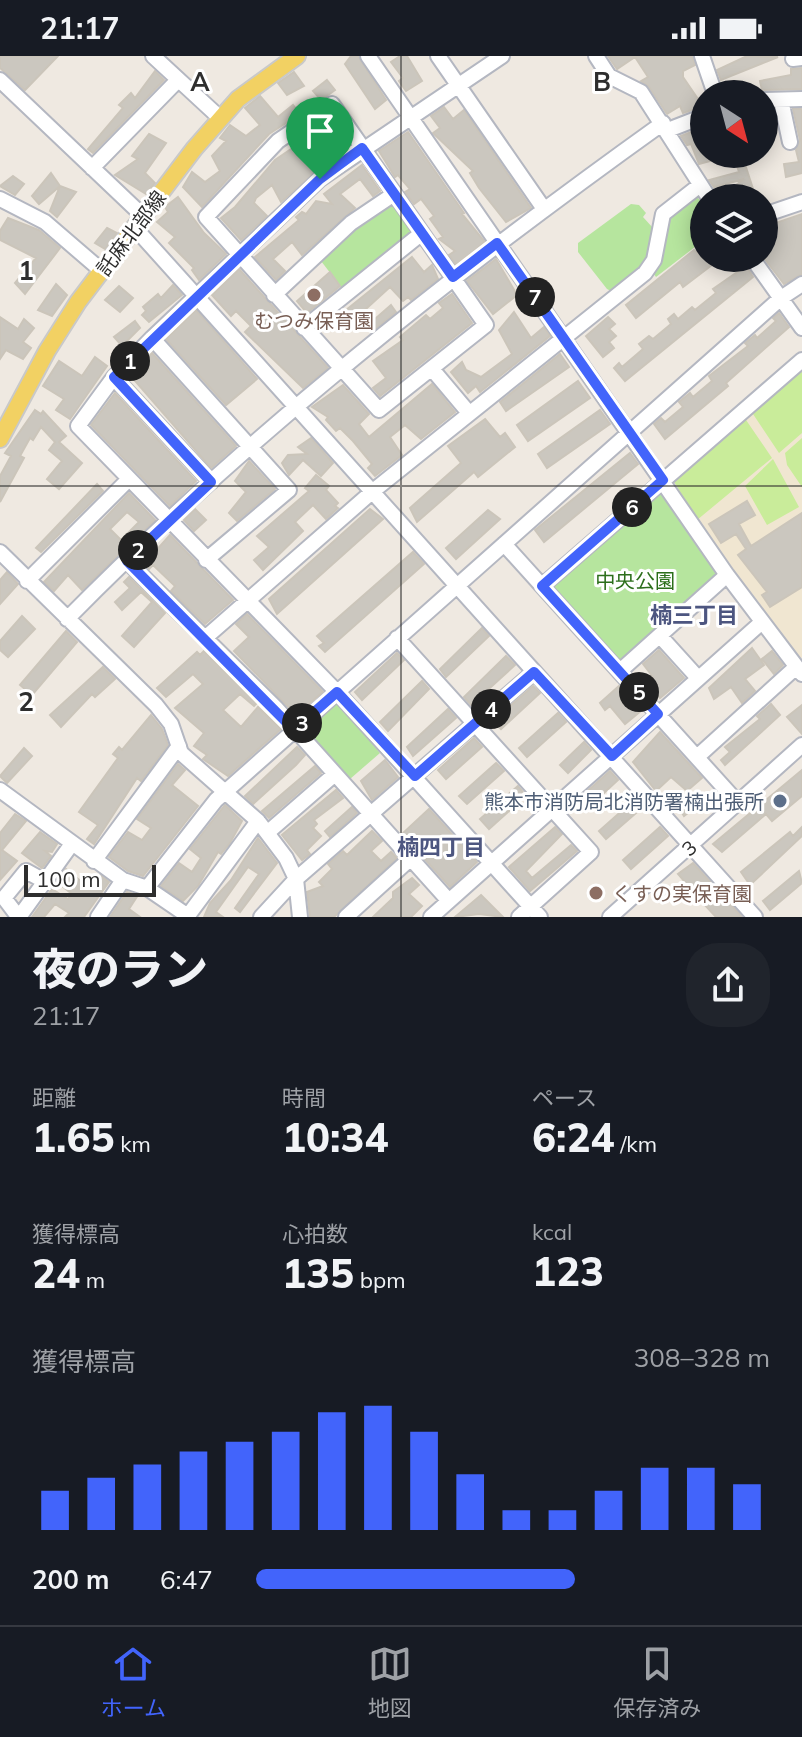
<!DOCTYPE html>
<html lang="ja">
<head>
<meta charset="utf-8">
<style>
  body { margin:0; font-family:Mulish,"Noto Sans JP",sans-serif; background:#20242c; color:#f1f3f6; height:100vh; display:flex; flex-direction:column; font-size:30px; white-space:nowrap }
  * { box-sizing:border-box; margin:0 }
  p { font-size:26px; color:#9ea1a6 }
  .icon { flex:none; width:44px; height:44px; fill:none; stroke:currentColor; stroke-width:2; stroke-linecap:round; stroke-linejoin:round }
  .map { position:relative; height:861px; overflow:hidden }
  .details { display:flex; flex-direction:column; background:#171b24; flex:1 }
  .details>* { flex:none }
  .needle { width:52px; rotate:144deg }
  .controls { position:absolute; left:690px; top:24px; display:grid; gap:16px }
  .controls a { display:grid; place-items:center; width:88px; height:88px; border-radius:50%; background:#171b24; box-shadow:0 4px 20px #0003; font-size:40px }
  .scale { position:absolute; left:24px; bottom:20px; width:132px; box-sizing:border-box; padding-left:8px; border:4px solid #2e2e2e; border-top:0; font-size:22px; line-height:28px; white-space:nowrap; color:#2e2e2e; -webkit-text-stroke:6px #fff; paint-order:stroke }
  .pin { position:absolute; display:grid; place-items:center; width:68px; height:68px; color:#fff; margin:-82px -34px; border-radius:50% 50% 50% 0; rotate:-45deg; box-shadow:0 0 8px #0007 }
  .pin .icon { rotate:45deg }
  .km { position:absolute; width:40px; height:40px; margin:-20px; border-radius:50%; background:#222; color:#fff; font-size:22px; line-height:40px; text-align:center }
  .round { display:grid; place-items:center; flex:none; width:84px; height:84px; border-radius:32px; background:#20242c }
  .summary { display:flex; align-items:center; justify-content:space-between; height:136px; padding:0 32px }
  h1 { font-size:44px; font-weight:800; line-height:60px }
  .metrics { display:grid; grid-template-columns:repeat(3,1fr); gap:12px; height:136px; padding:8px 32px }
  .metrics div { display:grid; align-content:center }
  .metrics b { font-size:40px; font-weight:800 }
  .metrics small { font-size:22px; font-weight:400 }
  .metrics p { font-size:22px }
  .chart { height:224px; padding:16px 32px }
  .chart p { display:flex; justify-content:space-between }
  .chart svg { width:100%; height:144px; margin-top:8px; stroke:#4264fb; stroke-width:6 }
  ul { padding:0 32px; list-style:none; font-size:26px }
  li { display:grid; grid-template-columns:128px 96px 1fr; align-items:center; height:60px }
  li i { height:20px; border-radius:10px; background:#4264fb }
  .status { display:flex; justify-content:space-between; align-items:center; height:56px; padding:0 40px; background:#171b24; direction:ltr }
  .status svg { height:22px; fill:currentColor }
  .dock { display:flex; justify-content:space-around; align-items:center; height:112px; border-top:2px solid #363941; background:#171b24; font-size:22px; color:#9ea1a6 }
  .dock a { display:grid; justify-items:center; gap:4px }
  .dock .selected { color:#4264fb }
  .map>svg:first-child { display:block }
</style>
</head>
<body>
<div class="status"><b>21:17</b><svg viewBox="0 0 49 12"><path d="M0 12V9h3v3zM5 12V6h3v6zM10 12V3h3v9zM15 12V0h3v12zM26 1h20v11H26zM47 4h2v5h-2z"/></svg></div>
<div class="map">
<svg width="802" height="861" viewBox="0 0 802 861">
  <rect width="100%" height="100%" fill="#efe9e1"/>
  <path fill="#f0e6d1" d="M802 310V601L798 605 724 505 722 496 718 497 673 424Z"/>
  <path fill="#b6e59e" d="M696 139 704 150V184L656 221 651 214 665 161Z
    M393 145 414 176 346 233 341 231 321 205 322 201 353 171Z
    M631 148 639 149 646 157 643 161 653 172 645 206 613 236 607 233 578 196V187Z
    M660 433 720 520 621 608 553 536 550 528Z
    M339 647 380 697 350 723 341 722 304 675 332 648Z"/>
  <path fill="#c9ec9a" d="M802 310V377L779 397 751 355Z
    M744 361 772 402 697 464 673 424Z
    M802 382V431L787 409 785 397Z
    M773 403 799 451 767 469 745 430Z"/>
  <path fill="#cbc7bf" stroke="#cbc5ba" stroke-width="2" fill-rule="evenodd" d="M0 0H58L25 34 0 12Z
    M351 0H358L386 44 375 53 345 8Z
    M400 0H407L422 25 406 35 399 25 403 22 391 6Z
    M608 0H692L695 9 683 15V21L698 43 704 40V50L683 57 680 50 667 58 649 31 641 25 648 21 635 1 617 13Z
    M747 0 778 1 721 24 717 14Z
    M802 12V33L762 34 760 25 791 19V13Z
    M155 15 164 24 93 97 88 93 123 52 119 49 131 37 135 42Z
    M294 16 304 30 287 39 278 27Z
    M327 24 335 34 321 44 313 35Z
    M260 40 278 61 293 49 300 58 269 78 202 151 183 131 192 116 205 126 220 115 212 100 226 85 220 82 230 69 246 80 260 69 245 52Z
    M444 51 453 63 464 54 531 152 506 166 479 132 470 117 473 115 433 77 440 72 431 60Z
    M793 53H802V117L786 121 784 108 799 106 796 94 800 84Z
    M329 62 350 91 341 97 327 73 323 75 320 68Z
    M704 71V98L728 100 699 108 691 88 687 89 681 80Z
    M408 76 464 157 462 158 485 186 456 209 449 199 455 195 439 183 443 181 430 163 434 160 421 143 414 148 405 136 410 133 398 119 395 121 379 95Z
    M149 78 166 87 145 117 155 127 146 138 115 119 138 103 132 100Z
    M303 85 315 104 321 100 325 108 281 146 272 129 256 142 254 147 267 160 241 184 221 162 235 151 275 104Z
    M733 98H745L747 103 744 105 755 139 719 142 744 123 714 131 709 124 739 116Z
    M362 109 380 135 373 140 360 123 340 138 355 152 302 199 292 186 273 203 285 215 276 224 255 201 299 164 296 161 302 156 306 158 316 145 332 148 324 138Z
    M51 117 60 130 39 148 32 140Z
    M13 120 24 128 15 139 0 130Z
    M60 130 76 136 57 161 50 155Z
    M178 141 204 177 226 198 199 224 192 214 194 212 169 187 175 181 157 166 168 156 165 151Z
    M802 158V218L784 228 764 202V176L767 170Z
    M8 162 39 174 60 192 25 238 15 227 36 202 0 184V175Z
    M107 172 117 177 105 193 95 187Z
    M694 194 712 209 683 231 680 226 636 262 626 249Z
    M412 201 424 216 432 209 438 223 411 244 408 241 403 245 390 231 345 272 336 262Z
    M742 202 753 221 625 325 614 312 619 307 622 311 643 293 639 288 649 280 653 283 671 268 668 263 674 258 678 263 692 251 695 254 716 237 713 233 743 212 738 206Z
    M496 203 517 239 493 258 467 225Z
    M239 213 328 312 303 332 245 276 251 270 236 255 231 260 212 239Z
    M330 216 340 230 307 257 297 245Z
    M56 228 67 239 52 260 38 254Z
    M173 229 182 239 149 266 142 259 146 255 143 251 158 238 161 242Z
    M119 230 133 242 120 256 105 244Z
    M452 238 472 267 380 340 373 332 386 322 373 305 403 284 400 281 426 259 430 263 443 252 439 247Z
    M391 249 396 256 373 275 368 269Z
    M196 254 257 323 226 349 166 283Z
    M514 256 531 282 544 271 550 280 480 336 476 330 468 337 451 316 462 306 466 314 481 321 512 298 499 274Z
    M779 257 789 271 726 327 728 330 665 383 654 368 661 362 665 366 683 351 679 346 690 337 693 341 712 325 709 320 748 290 745 287 755 279 757 282 776 265 773 262Z
    M0 261 18 273 24 263 34 272 23 286 31 292 23 303 6 294 0 303Z
    M608 261 615 268 609 273 616 280 609 286 614 292 603 301 586 280Z
    M135 265 140 272 122 290 114 281Z
    M152 297 236 390 211 412 130 319Z
    M560 298 569 311 506 355 500 346Z
    M95 301 107 310 70 363 56 354 64 343 43 330 59 305 82 320Z
    M578 325 590 342 528 385 517 369Z
    M432 328 455 356 421 383 405 369 390 381 402 399 375 420 368 412 372 408 353 385 340 372 336 375 326 364 328 361 312 351 343 329 369 358 359 368 369 381Z
    M115 337 196 425 170 450 91 369Z
    M35 354 41 358 43 355 66 380 59 386 82 407 59 433 47 423 62 405 49 394 55 386 41 371 33 384 30 382 20 400 24 402 0 446V420L11 400 5 397Z
    M600 354 610 368 547 412 538 398Z
    M485 363 500 381 505 377 515 391 478 421 474 416 417 466 410 452 461 407 448 390Z
    M311 382 333 407 321 420 303 404 289 419 282 407 288 399 307 398 298 391Z
    M630 397 638 408 544 486 535 474Z
    M249 405 275 433 237 465 229 457 246 436 235 425Z
    M316 419 329 430 326 434 338 447 335 450 338 452 326 463 313 449 295 466 303 475 263 514 254 504 269 491 257 480 309 435 305 432Z
    M97 428 103 435 41 496 36 492Z
    M129 437 155 464 82 534 68 519 54 535 44 526ZM127 456 139 466 121 484 110 473Z
    M747 445 755 459 739 468 751 490 802 457V531L770 551 762 539 767 536 738 499 746 493 736 478 721 487 709 468Z
    M195 453 206 464 194 475 184 464Z
    M370 453 383 463 277 558 269 543Z
    M488 454 500 463 456 503 446 492Z
    M170 479 233 544 205 568 171 535 175 530 153 509 149 513 141 504 150 495 153 498Z
    M413 496 424 508 325 596 319 590 324 587 317 580Z
    M7 516 18 528 0 548V524Z
    M129 521 165 557 134 591 122 580 152 546 141 536 122 554 115 546 130 532 124 526Z
    M247 558 323 636 296 659 234 595 249 581 236 568Z
    M22 560 35 573 8 601 0 594V585Z
    M482 572 489 580 446 621 440 613Z
    M66 575 77 586 32 639 20 629Z
    M752 592 764 609 745 623 755 635 742 647 731 631 714 643 709 632Z
    M659 594 684 622 660 642 647 626 653 621 643 608Z
    M204 595 257 647 254 650 240 638 223 654 241 671 258 651 281 673 228 720 203 703 207 699 194 690 204 677 175 652 203 628 193 618 166 641 157 632 197 596 200 599Z
    M772 595 783 609 774 618 762 603Z
    M397 597 404 604 362 644 355 636Z
    M506 600 515 609 471 649 464 641Z
    M103 611 115 623 95 641 92 638 61 671 50 659Z
    M422 625 429 633 388 675 380 666Z
    M533 630 540 637 501 673 493 665Z
    M619 630 641 655 625 668 610 650 605 654 600 647Z
    M771 648 780 659 725 709 721 704 730 696 725 691 760 663 757 660Z
    M802 649V678L787 661Z
    M448 653 456 662 413 700 407 691Z
    M558 657 566 666 527 701 519 692Z
    M151 659 162 673 168 689 141 725 137 722 94 788 87 783 98 769 79 756 118 702 113 698 119 691 122 694Z
    M660 676 702 722 687 735 671 721 656 735 633 706Z
    M474 682 482 691 446 723 438 714Z
    M584 686 591 694 568 717 560 709Z
    M297 691 305 699 296 709 253 748 245 740Z
    M24 692 32 700 7 727 0 720Z
    M385 704 398 721 372 744 361 725Z
    M496 707 504 715 467 748 459 740Z
    M178 708 185 714 172 729 198 750 143 820 128 815 109 801 128 776 142 784 151 772 137 763Z
    M315 710 321 717 269 762 262 755Z
    M802 714V740L772 765 766 758 722 796 713 788Z
    M610 715 618 724 592 748 583 739Z
    M518 730 526 740 489 773 480 763Z
    M336 734 343 742 314 764 317 768 313 772 321 780 307 794 310 798 302 804 282 779Z
    M690 740 698 749 684 760 677 749Z
    M635 743 643 751 606 783 599 775Z
    M225 749 242 765 230 787 221 798 218 796 198 830 183 845 161 830 179 807 192 816 201 802 190 793Z
    M352 751 357 757 330 781 325 775Z
    M429 753 477 806 450 831 402 778Z
    M15 758 26 765 2 794 17 805 0 824V777Z
    M555 771 562 778 526 815 532 822 571 789 577 795 530 835 509 811Z
    M660 771 668 780 631 813 623 804Z
    M802 771V780L750 829 741 816 790 776 793 780Z
    M372 775 382 785 371 795 381 805 391 796 397 802 334 861H310L307 836 323 830 319 826 332 813 328 808 343 795 347 799Z
    M40 776 57 788 52 796 45 795 51 800 42 812 22 797Z
    M258 782 277 807 240 856 235 852 259 818 248 811 216 856 223 861H204L210 847 231 824Z
    M693 807 742 861H716L704 848 678 818Z
    M66 813 89 832 100 819 109 826 84 861H65L69 857 55 848 44 861H32L52 833 68 843 72 838 57 826Z
    M799 815 802 827 770 854 763 845Z
    M412 822 419 829 409 838 422 850 411 861H373L393 842V836Z
    M127 836 138 839 129 853 140 861H110Z
    M481 839 503 861 479 858 455 861Z"/>
  <g fill="none" stroke-linecap="round" stroke-linejoin="round">
    <defs>
      <path id="minor" d="M153 0 219 61
        M368 0 727 519 802 618
        M438 0 544 153
        M502 0 320 123 152 282 114 321 78 370 337 636 540 861
        M596 0 609 20 641 36 709 142
        M702 0 715 38
        M793 3 802 2
        M0 24 143 160
        M764 44 802 43
        M781 44 790 86
        M332 48 486 269 379 354 206 161 278 85Z
        M668 74 704 60
        M92 112 178 24
        M0 143 45 166 103 216
        M764 159 802 146
        M135 172 755 861
        M752 202 802 272
        M274 239 351 167 394 138
        M304 272 422 177
        M152 282 289 434 206 504
        M432 313 469 357
        M114 321 211 426
        M504 488 738 747
        M0 496 156 649 171 668 181 697 258 765 286 802 296 823 300 861
        M127 505 276 652 449 845
        M27 525 128 424
        M542 530 802 304
        M67 563C249 378 452 218 663 67
        M660 580 698 622
        M205 582 373 435 645 217 654 204 663 158 700 129
        M397 582 591 796 519 861
        M620 615 727 519
        M697 701 795 612
        M0 734 123 824 147 832 216 744 781 242 802 228
        M267 777 335 718
        M94 805 179 690
        M46 826 26 815 4 842 17 859 22 857 71 789
        M147 832 188 860
        M98 861 123 824
        M187 861 258 765
        M261 861 296 823 534 616
        M346 861 411 802
        M431 861 762 566
        M610 861 802 689"/>
      <path id="major" d="M0 383 47 295 78 246 194 93 238 43 297 0"/>
    </defs>
    <use href="#minor" stroke="#b4b7c1" stroke-width="18"/>
    <use href="#major" stroke="#c9c9c9" stroke-width="20"/>
    <use href="#minor" stroke="#fff" stroke-width="14"/>
    <use href="#major" stroke="#f2d163" stroke-width="16"/>
  </g>
  <g fill="none" stroke-linecap="round" stroke-linejoin="round">
    <defs>
      <path id="route" d="M362 92 453 221 497 187 663 424 542 530 658 658 612 700 534 616 415 720 337 636 294 674 127 505 211 426 114 321 320 123Z"/>
    </defs>
    <use href="#route" stroke="#fff" stroke-width="16"/>
    <use href="#route" stroke="#4264fb" stroke-width="10"/>
  </g>
  <path fill="none" stroke="#2e2e2e" stroke-width="2" stroke-opacity="0.55" d="M401 0V861M0 430H802"/>
  <g fill="#8d6e63" stroke="#fff" stroke-width="3">
    <circle cx="314" cy="239" r="8"/>
    <circle cx="596" cy="837" r="8"/>
  </g>
  <circle fill="#5c6f8a" stroke="#fff" stroke-width="3" cx="780" cy="745" r="8"/>
  <g text-anchor="middle" dominant-baseline="central" stroke-width="6" stroke-linejoin="round" paint-order="stroke">
    <g font-size="20" fill="#2e2e2e" stroke="#fff">
      <text transform="translate(131 177) rotate(-53)">託麻北部線</text>
      <text transform="translate(689 792) rotate(-42)">3</text>
    </g>
    <g font-size="20" fill="#785e54" stroke="#fff">
      <text x="314" y="264">むつみ保育園</text>
      <text x="612" y="837" text-anchor="start">くすの実保育園</text>
    </g>
    <g font-size="20" fill="#2c6e1b" stroke="#fff">
      <text x="635" y="524">中央公園</text>
    </g>
    <g font-size="20" fill="#4e5e75" stroke="#fff" text-anchor="end">
      <text x="764" y="745">熊本市消防局北消防署楠出張所</text>
    </g>
    <g font-size="22" font-weight="bold" fill="#4d5680" stroke="#fff">
      <text x="694" y="559">楠三丁目</text>
      <text x="441" y="791">楠四丁目</text>
    </g>
  </g>
  <g font-size="26" text-anchor="middle" font-weight="bold" fill="#2e2e2e" stroke="#fff" stroke-width="6" stroke-linejoin="round" paint-order="stroke">
    <text x="200" y="35">A</text>
    <text x="602" y="35">B</text>
    <text x="26" y="224">1</text>
    <text x="26" y="655">2</text>
  </g>
</svg>
<div class="controls">
<a><svg class="needle" viewBox="-14 -14 28 28"><path d="M0-13l5 13h-10z" fill="#e53935"/><path d="M0 13l5-13h-10z" fill="#9ea1a6"/></svg></a>
<a><svg class="icon" aria-label="layers" viewBox="0 0 24 24"><path d="M12 4l9 5-9 5-9-5zM3 14l9 5 9-5"/></svg></a>
</div>
<div class="scale">100 m</div>
<div class="pin" style="left:320px;top:123px;background:#1e9e55"><svg class="icon" aria-label="arrive" viewBox="0 0 24 24"><path d="M6 21V4h12l-3 4 3 4H6"/></svg></div>
<b class="km" style="left:130px;top:305px">1</b>
<b class="km" style="left:138px;top:494px">2</b>
<b class="km" style="left:302px;top:667px">3</b>
<b class="km" style="left:491px;top:653px">4</b>
<b class="km" style="left:639px;top:636px">5</b>
<b class="km" style="left:632px;top:451px">6</b>
<b class="km" style="left:535px;top:241px">7</b>
</div>
<section class="details">
<div class="summary"><div><h1>夜のラン</h1><p>21:17</p></div><a class="round"><svg class="icon" aria-label="share" viewBox="0 0 24 24"><path d="M12 15V3M7 8l5-5 5 5M5 13v7h14v-7"/></svg></a></div>
<div class="metrics">
<div><p>距離</p><b>1.65<small> km</small></b></div>
<div><p>時間</p><b>10:34</b></div>
<div><p>ペース</p><b>6:24<small> /km</small></b></div>
</div>
<div class="metrics">
<div><p>獲得標高</p><b>24<small> m</small></b></div>
<div><p>心拍数</p><b>135<small> bpm</small></b></div>
<div><p>kcal</p><b>123</b></div>
</div>
<div class="chart"><p><span>獲得標高</span>308–328 m</p>
<svg viewBox="0 0 160 44" preserveAspectRatio="none"><path d="M5 44V32M15 44V28M25 44V24M35 44V20M45 44V17M55 44V14M65 44V8M75 44V6M85 44V14M95 44V27M105 44V38M115 44V38M125 44V32M135 44V25M145 44V25M155 44V30"/></svg>
</div>
<ul>
<li><b>200 m</b>6:47<i style="width:62%"></i></li>
</ul>
</section>
<nav class="dock">
<a class="selected"><svg class="icon" aria-label="home" viewBox="0 0 24 24"><path d="M3 11l9-7 9 7M6 9v11h12V9"/></svg>ホーム</a>
<a><svg class="icon" aria-label="map" viewBox="0 0 24 24"><path d="M3 6l6-2 6 2 6-2v14l-6 2-6-2-6 2zM9 4v14M15 6v14"/></svg>地図</a>
<a><svg class="icon" aria-label="saved" viewBox="0 0 24 24"><path d="M7 4h10v16l-5-4-5 4z"/></svg>保存済み</a>
</nav>
</body>
</html>
